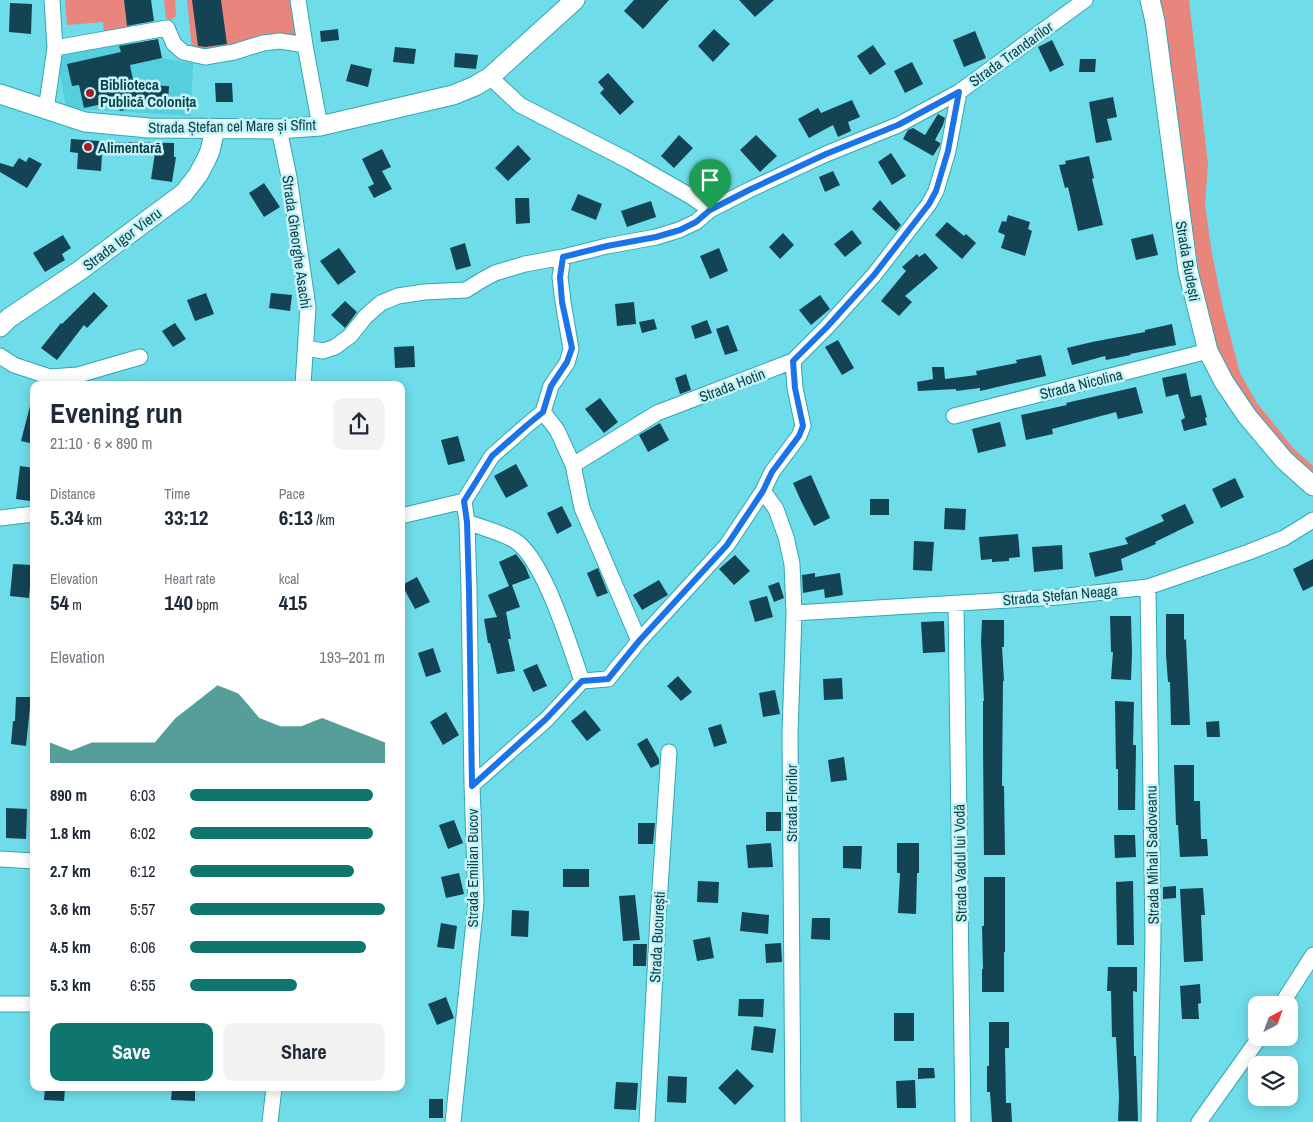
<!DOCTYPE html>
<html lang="en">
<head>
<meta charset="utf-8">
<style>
  body { margin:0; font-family:"Archivo Narrow",sans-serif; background:#f2f2f3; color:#1f2937; height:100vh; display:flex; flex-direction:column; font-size:19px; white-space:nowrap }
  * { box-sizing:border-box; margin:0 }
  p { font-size:16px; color:#747a83 }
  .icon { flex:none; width:28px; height:28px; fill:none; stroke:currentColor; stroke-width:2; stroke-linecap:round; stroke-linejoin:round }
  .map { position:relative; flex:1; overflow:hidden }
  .panel { position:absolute; left:30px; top:381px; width:375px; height:710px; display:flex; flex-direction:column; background:#fff; border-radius:10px; box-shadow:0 2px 12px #0003 }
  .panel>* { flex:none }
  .needle { width:32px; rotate:41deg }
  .fabs { position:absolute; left:1248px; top:996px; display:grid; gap:10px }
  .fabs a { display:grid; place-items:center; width:50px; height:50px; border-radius:10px; background:#fff; box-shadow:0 2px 12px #0003; font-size:25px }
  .pin { position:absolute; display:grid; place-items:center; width:42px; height:42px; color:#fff; margin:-51px -21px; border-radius:50% 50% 50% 0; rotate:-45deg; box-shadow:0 0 5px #0007 }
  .pin .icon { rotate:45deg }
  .round { display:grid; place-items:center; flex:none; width:52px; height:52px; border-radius:10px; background:#f2f2f3 }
  .headline { display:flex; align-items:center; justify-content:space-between; height:85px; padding:0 20px }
  h1 { font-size:28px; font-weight:800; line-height:38px }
  .metrics { display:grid; grid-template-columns:repeat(3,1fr); gap:8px; height:85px; padding:5px 20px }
  .metrics div { display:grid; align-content:center }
  .metrics b { font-size:21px; font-weight:800 }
  .metrics small { font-size:14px; font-weight:400 }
  .metrics p { font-size:14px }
  .chart { height:140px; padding:10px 20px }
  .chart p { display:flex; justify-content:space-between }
  .chart svg { width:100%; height:90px; margin-top:5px; fill:#0f766e; opacity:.7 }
  .button { display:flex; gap:10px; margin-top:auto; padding:10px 20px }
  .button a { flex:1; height:58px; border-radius:10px; background:#0f766e; color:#fff; font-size:20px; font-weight:800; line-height:58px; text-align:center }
  .button a+a { background:#f2f2f3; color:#1f2937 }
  ul { padding:0 20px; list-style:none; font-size:16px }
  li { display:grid; grid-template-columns:80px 60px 1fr; align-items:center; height:38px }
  li i { height:12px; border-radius:6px; background:#0f766e }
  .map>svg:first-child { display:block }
</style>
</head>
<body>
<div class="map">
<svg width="1313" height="1122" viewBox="0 0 1313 1122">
  <rect width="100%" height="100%" fill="#6fdce9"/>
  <path fill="#53cfde" d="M158 39 162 58 182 62 193 63 191 116 66 108 57 55 129 41 134 44Z"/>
  <path fill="#e8857d" d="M65 0H124L128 30 104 33 103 22 67 25Z
    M164 0H175L176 16 171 20 166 18Z
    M187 0H291L296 35H268L227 49 198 53 192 49Z
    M1158 0H1189L1208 164 1205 205 1212 254 1223 308 1240 373 1257 403 1294 449 1313 466V476L1288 453 1245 402 1221 362 1204 305Z"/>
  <path fill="#144354" d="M124 0H151L154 21 127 26Z
    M192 0H221L227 44 205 47 198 46Z
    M634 0H669L643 29 624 11Z
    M739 0H774L755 17Z
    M10 3 32 4 31 34 9 32Z
    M338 29 339 40 321 42 320 31Z
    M714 29 730 44 713 62 698 46Z
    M975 31 986 58 964 67 953 40Z
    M158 39 162 58 130 65 134 85 169 86 168 101 132 100 134 108 120 111 118 105 112 107 111 102 84 108 79 85 72 86 67 64 121 52 119 46Z
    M1052 40 1064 65 1050 72 1038 47Z
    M873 45 886 64 870 75 857 56Z
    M395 47 416 49 414 64 393 62Z
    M455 53 478 55 476 69 454 67Z
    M1080 59H1096L1095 72H1079Z
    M912 62 923 84 905 93 894 71Z
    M351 64 372 69 368 87 346 81Z
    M608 73 634 102 620 115 600 93 604 89 598 82Z
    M215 83H232L233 102H216Z
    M1113 97 1117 117 1107 119 1112 140 1096 143 1089 102Z
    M852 100 860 117 848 122 851 131 838 137 833 125 809 138 798 119 818 108 821 113Z
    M938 114 945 118 943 125 935 140 940 143V145L933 156 903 139 908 130 913 128 925 135Z
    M679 135 693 148 674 168 661 156Z
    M756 135 777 156 760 172 740 150Z
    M71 139 128 143V142L174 143V157H176L172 182 151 179 155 153H108V155L102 154 101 171 77 169 78 153 70 152Z
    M518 145 531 159 508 181 495 168Z
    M382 149 391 167 382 171 392 189 374 198 368 187 374 184 362 159Z
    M891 153 906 176 892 185 878 162Z
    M1089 156 1094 178 1092 179 1103 225 1078 231 1068 187 1065 188 1059 165 1066 164 1065 161Z
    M29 157 42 164 27 188 0 172V163L13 167 19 158 26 162Z
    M833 171 840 185 825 192 819 177Z
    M264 183 280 207 264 217 249 193Z
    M578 194 602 204 596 220 571 210Z
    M515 198H529L530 223 516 224Z
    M880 200 901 225 896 231 872 209Z
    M651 201 656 217 627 227 621 211Z
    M1008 215 1030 222 1028 229 1032 231 1025 256 1001 248 1005 235 998 232 1002 221 1006 222Z
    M947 222 964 236 966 234 976 243 962 259 935 235Z
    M852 230 862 243 845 257 834 244Z
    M783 233 794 245 780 259 769 247Z
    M1153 234 1158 255 1136 260 1131 239Z
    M63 235 71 248 62 254 65 260 45 272 33 253Z
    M465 243 471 266 456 270 450 248Z
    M339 248 356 272 338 285 320 261Z
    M719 248 728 271 710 279 700 256Z
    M925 253 938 268 905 296 912 302 899 316 881 301 906 271 902 267 917 254 919 257Z
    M94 292 108 306 87 328 84 325 57 360 41 348 61 323 62 324Z
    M206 293 214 314 195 321 187 300Z
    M271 293 292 295 290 311 269 308Z
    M820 295 830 309 811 325 799 310Z
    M345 301 357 312 345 328 331 315Z
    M634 302 636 324 617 326 615 304Z
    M654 319 657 329 642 333 639 322Z
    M707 320 712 333 695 339 691 326Z
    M175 323 186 339 173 347 162 331Z
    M1172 324 1176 345 1130 354 1131 355 1106 360 1105 356 1072 365 1067 348 1092 342 1145 332V330Z
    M728 325 738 351 725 355 716 329Z
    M838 340 854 368 842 375 825 347Z
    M414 346 415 367 395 368 394 347Z
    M1041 355 1046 376 980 391V388L956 391V389L918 391 917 382 933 379 932 367H944L945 379 977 375 976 371 1017 363 1016 360Z
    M1186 373 1191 397 1201 395 1207 417 1205 418 1207 425 1184 431 1181 420 1185 418 1178 394 1166 397 1162 378Z
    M686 374 691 390 680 394 675 378Z
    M1136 387 1143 413 1118 419 1116 412 1052 429 1053 434 1026 440 1021 415 1067 405 1066 403Z
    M600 398 618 422 604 433 585 409Z
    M30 406 34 407V444L21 441Z
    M1000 422 1006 446 978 453 972 429Z
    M660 423 669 440 648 452 639 435Z
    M458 436 465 461 448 465 441 440Z
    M516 464 528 486 506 498 494 476Z
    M20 466 34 468 30 501 16 499Z
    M811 475 830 518 814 526 802 503 793 483Z
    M1235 478 1244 497 1221 508 1212 489Z
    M870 499H889V515H870Z
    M1185 504 1194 523 1155 542 1156 544 1121 559 1123 570 1095 577 1089 553 1128 544 1125 538 1164 521 1161 515Z
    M562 506 572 526 557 534 547 513Z
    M945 508 966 509 965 530 944 529Z
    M1018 534 1020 557 1009 558V561L992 562V559L981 560 979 537Z
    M914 541 934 542 932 571 913 570Z
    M1062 545 1063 569 1034 572 1032 547Z
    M516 554 525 566 530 578 512 585 520 607 506 612 511 639H508L515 671 497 674 490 643H488L484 619 497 617 488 595 509 586 499 562Z
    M735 555 750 571 734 585 719 569Z
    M1313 559V586L1303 591 1293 569Z
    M13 564 32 565 29 598 10 596Z
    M598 568 608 593 597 597 587 573Z
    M815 573V577L840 573 843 595 825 598 824 589 803 593 802 575Z
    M417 577 430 602 415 609 402 585Z
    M659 580 668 595 642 610 633 595Z
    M779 582 784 598 774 602 768 586Z
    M767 596 773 617 755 622 749 601Z
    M1166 614H1184V640L1186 639 1190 725H1171L1170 682H1168L1166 655Z
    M1110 616H1131L1132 653 1131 680 1111 679 1113 652H1111Z
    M982 620H1004V647H1002L1004 681H1003L1002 786H1004L1005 855H984L983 746V701H984L981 642Z
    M944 621 945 652 923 653 921 622Z
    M433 648 441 672 426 677 418 653Z
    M537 664 547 686 533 692 523 670Z
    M678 676 692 692 681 701 667 686Z
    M842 678 843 699 824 700 823 679Z
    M775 690 780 714 763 717 759 693Z
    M16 697H31L26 746 11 744 13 721H15Z
    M1115 701 1134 702 1133 745H1136L1135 810H1118V769H1116Z
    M585 710 601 730 587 741 571 721Z
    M446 712 459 735 443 745 430 722Z
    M1219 721 1220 737H1207L1206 722Z
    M721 724 727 743 714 747 708 728Z
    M647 738 659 759V764L651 768 637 744Z
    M844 757 847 780 831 782 828 760Z
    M1174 765H1194V801H1200L1201 839H1207L1208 856 1180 857 1178 825H1176Z
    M6 808 27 809 26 839 6 838Z
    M766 812H781V831H766Z
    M454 820 463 843 448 849 439 825Z
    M638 823H655L653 844H638Z
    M1114 835H1135L1136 857 1115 858Z
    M771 843 773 867 748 868 746 845Z
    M897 843H919V873H917L916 914 898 913 900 873H897Z
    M843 846H862L861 869 843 868Z
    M563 869H589V887H563Z
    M459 873 464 894 446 898 441 877Z
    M984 877H1005V952H1004V992H982V969H983L982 926H984Z
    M698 881 719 882 718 903 697 902Z
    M1133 881 1134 945H1117L1116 882Z
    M1176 886V898L1163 899V887Z
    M1203 888 1205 915H1201L1203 961 1184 962 1180 889Z
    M635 895 640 940 623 941 619 896Z
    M512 910 529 911 528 937 511 936Z
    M742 912 769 915 768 934 740 931Z
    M812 918H830V940L811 939Z
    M441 923 457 926 454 949 437 947Z
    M710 937 714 958 697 961 693 940Z
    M781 943 782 962 766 963 765 944Z
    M633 944H647L646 966H633Z
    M1108 967H1137V992L1133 991 1134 1056H1136L1138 1121H1118L1119 1097 1116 1037H1112L1111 991H1107Z
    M1200 984 1201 1003 1198 1004 1199 1019H1182L1180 986Z
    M446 997 454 1018 437 1025 428 1004Z
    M739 999H764L763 1017 738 1016Z
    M894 1013H914V1041H894Z
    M989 1022H1009V1048H1005L1006 1103H1011L1012 1122H992L990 1092H987V1066H989Z
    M754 1026 776 1029 773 1053 751 1050Z
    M918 1068H934L935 1078 918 1079Z
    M737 1069 754 1086 735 1105 718 1088Z
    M668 1076 687 1077 686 1103 667 1102Z
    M915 1080 916 1108H897L896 1081Z
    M616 1082 638 1083 636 1110 614 1109Z
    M45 1088H65L64 1101 44 1100Z
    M172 1088H195V1101L171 1100Z
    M429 1099H443V1118H429Z"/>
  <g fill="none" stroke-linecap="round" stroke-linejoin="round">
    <defs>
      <path id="minor" d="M298 0 305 45 320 126
        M55 48 167 28 174 44 183 52 205 57 234 52 263 43 280 41 305 45
        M490 77 520 105 629 161 692 197 710 210
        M46 110 55 48 52 0
        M279 129 289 177 308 307 303 385
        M306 348 323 351 335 347 350 336 366 316 381 303 398 296 424 292 466 290 482 280 495 273 525 264 563 257 607 246 656 237 679 230 696 222 710 210 749 190 826 154 898 125 959 92 1085 0
        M0 356 14 365 50 377 78 375 140 357
        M543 412 557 430 573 465 582 508 639 641
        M954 416 1208 351
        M573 465 657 413 793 361 827 327 874 275 929 204 936 191 948 151 959 92
        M763 491 776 509 786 537 792 564 794 613 790 734 793 1122
        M401 516 464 501 492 456 526 426 543 412 551 386 567 363 571 349 563 302 560 277 563 257
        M0 518 34 514
        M467 522C483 528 500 532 514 540 544 558 570 647 582 681
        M1148 587 1153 936 1149 1122
        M956 603 963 1122
        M794 613 1059 597 1148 587 1249 552 1284 538 1313 520
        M472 785 547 719 582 681 608 679 639 641 727 545 763 491 772 472 799 436 803 426 795 388 793 361
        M0 859 34 861
        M0 1004H34
        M1281 1005 1313 955
        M270 1122 274 1088
        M453 1122 476 902 472 785 469 590 467 522 464 501
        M647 1122 658 918 669 752
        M1199 1122 1259 1038"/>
      <path id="tertiary" d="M1150 0 1155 21 1188 271 1208 351 1224 382 1247 416 1284 460 1313 486
        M0 94 85 122 149 128 279 129 320 126 453 95 475 86 490 77 575 0
        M0 327 9 318 79 271 184 193 198 175 206 160 210 151 215 129"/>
    </defs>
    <use href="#minor" stroke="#32a6b3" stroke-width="17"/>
    <use href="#tertiary" stroke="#32a6b3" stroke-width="21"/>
    <use href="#minor" stroke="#fff" stroke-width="15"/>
    <use href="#tertiary" stroke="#fff" stroke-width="19"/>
  </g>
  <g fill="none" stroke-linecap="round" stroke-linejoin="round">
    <defs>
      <path id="route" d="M959 92 948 151 936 191 929 204 874 275 827 327 793 361 795 388 803 426 799 436 772 472 763 491 727 545 639 641 608 679 582 681 546 719 472 786 469 590 467 522 464 501 492 456 526 426 543 412 551 386 567 362 572 348 562 302 560 277 563 257 607 246 656 237 680 230 696 222 710 210 749 190 826 154 898 125Z"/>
    </defs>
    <use href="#route" stroke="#fff" stroke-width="10"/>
    <use href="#route" stroke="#1a73e8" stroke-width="6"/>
  </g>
  <g fill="#ac191f" stroke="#c2f4fa" stroke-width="2">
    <circle cx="90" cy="93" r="5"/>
    <circle cx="88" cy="147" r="5"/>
  </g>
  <g text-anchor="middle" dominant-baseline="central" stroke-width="5" stroke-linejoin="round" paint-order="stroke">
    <g font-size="15" fill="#0d3e44" stroke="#c2f4fa">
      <text transform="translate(1011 54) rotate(-36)">Strada Trandarilor</text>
      <text transform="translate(232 126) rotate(-1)">Strada Ștefan cel Mare și Sfînt</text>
      <text transform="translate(122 239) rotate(-37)">Strada Igor Vieru</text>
      <text transform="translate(297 242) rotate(82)">Strada Gheorghe Asachi</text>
      <text transform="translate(1188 261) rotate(80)">Strada Budești</text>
      <text transform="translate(1081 384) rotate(-14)">Strada Nicolina</text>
      <text transform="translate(732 385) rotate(-21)">Strada Hotin</text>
      <text transform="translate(1060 595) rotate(-5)">Strada Ștefan Neaga</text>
      <text transform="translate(791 803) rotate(-90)">Strada Florilor</text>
      <text transform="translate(1152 855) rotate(-91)">Strada Mihail Sadoveanu</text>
      <text transform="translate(960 863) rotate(-91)">Strada Vadul lui Vodă</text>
      <text transform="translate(472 868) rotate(-90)">Strada Emilian Bucov</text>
      <text transform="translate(657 937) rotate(-87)">Strada București</text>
    </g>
    <g font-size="15" font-weight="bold" fill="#0d3e44" stroke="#c2f4fa" text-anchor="start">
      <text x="100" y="84">Biblioteca<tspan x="100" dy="17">Publică Colonița</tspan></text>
      <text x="98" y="147">Alimentară</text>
    </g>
  </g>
</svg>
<div class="fabs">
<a><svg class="needle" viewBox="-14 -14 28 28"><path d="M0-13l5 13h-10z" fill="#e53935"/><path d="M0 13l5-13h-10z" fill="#747a83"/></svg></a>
<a><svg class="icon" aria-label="layers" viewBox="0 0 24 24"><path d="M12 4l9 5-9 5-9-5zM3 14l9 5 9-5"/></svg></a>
</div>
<div class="pin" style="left:710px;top:210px;background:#1e9e55"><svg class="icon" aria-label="arrive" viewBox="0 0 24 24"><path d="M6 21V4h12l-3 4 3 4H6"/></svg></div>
<section class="panel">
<div class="headline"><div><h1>Evening run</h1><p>21:10 · 6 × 890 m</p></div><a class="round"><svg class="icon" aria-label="share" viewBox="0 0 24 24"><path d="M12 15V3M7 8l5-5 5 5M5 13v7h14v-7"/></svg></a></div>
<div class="metrics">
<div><p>Distance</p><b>5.34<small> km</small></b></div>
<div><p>Time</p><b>33:12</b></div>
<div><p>Pace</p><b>6:13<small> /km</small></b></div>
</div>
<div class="metrics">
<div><p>Elevation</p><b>54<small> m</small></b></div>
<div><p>Heart rate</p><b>140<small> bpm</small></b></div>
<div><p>kcal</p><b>415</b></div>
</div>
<div class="chart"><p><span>Elevation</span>193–201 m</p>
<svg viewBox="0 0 160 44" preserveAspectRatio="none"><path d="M0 44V34L10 38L20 34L30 34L40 34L50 34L60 22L70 14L80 6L90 10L100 22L110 26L120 26L130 22L140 26L150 30L160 34V44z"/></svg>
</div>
<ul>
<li><b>890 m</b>6:03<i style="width:94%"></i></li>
<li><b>1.8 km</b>6:02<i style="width:94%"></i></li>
<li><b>2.7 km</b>6:12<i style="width:84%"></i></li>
<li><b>3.6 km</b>5:57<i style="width:100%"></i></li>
<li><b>4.5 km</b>6:06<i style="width:90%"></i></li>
<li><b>5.3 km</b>6:55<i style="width:55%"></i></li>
</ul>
<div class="button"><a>Save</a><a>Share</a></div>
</section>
</div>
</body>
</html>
